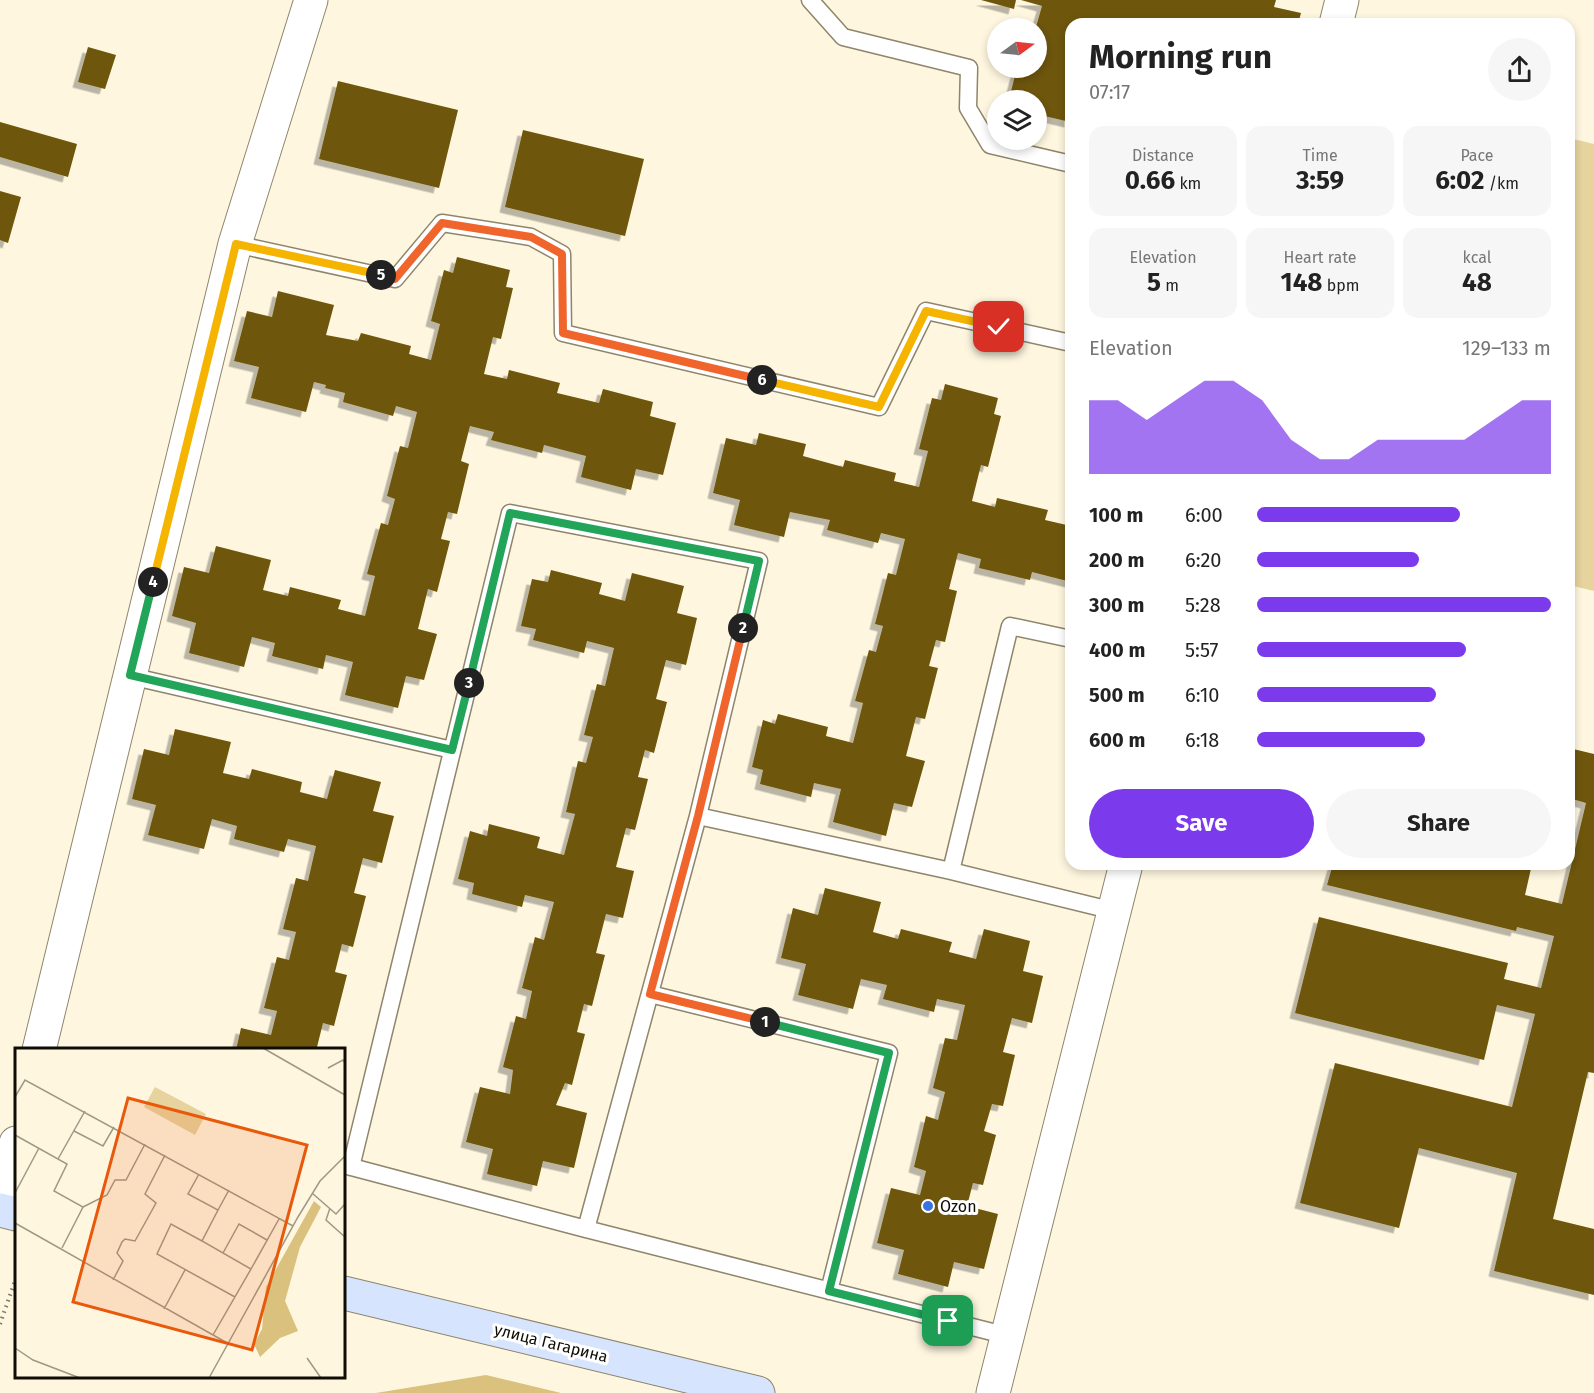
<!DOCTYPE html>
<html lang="en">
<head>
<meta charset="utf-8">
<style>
  body { margin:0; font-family:"Fira Sans",sans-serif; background:#f6f6f6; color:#222; height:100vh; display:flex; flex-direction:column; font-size:22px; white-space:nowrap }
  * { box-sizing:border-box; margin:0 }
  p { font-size:20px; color:#767676 }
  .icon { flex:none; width:33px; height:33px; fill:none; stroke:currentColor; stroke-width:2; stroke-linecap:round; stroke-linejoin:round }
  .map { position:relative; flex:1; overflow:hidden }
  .drawer { position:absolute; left:1065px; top:18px; width:510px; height:852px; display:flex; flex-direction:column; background:#fff; border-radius:18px; box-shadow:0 3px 9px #0003 }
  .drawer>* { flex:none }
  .needle { width:39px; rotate:75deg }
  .buttons { position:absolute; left:987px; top:18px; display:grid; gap:12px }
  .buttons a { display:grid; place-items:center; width:60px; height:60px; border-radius:50%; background:#fff; box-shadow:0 3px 9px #0003; font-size:30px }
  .pin { position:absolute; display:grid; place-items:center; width:51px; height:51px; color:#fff; margin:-26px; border-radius:12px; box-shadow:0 3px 9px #0006 }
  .km { position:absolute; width:30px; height:30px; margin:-15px; border-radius:50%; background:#222; color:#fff; font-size:16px; line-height:30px; text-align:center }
  .round { display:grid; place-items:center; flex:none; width:63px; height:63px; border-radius:32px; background:#f6f6f6 }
  .head { display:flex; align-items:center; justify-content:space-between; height:102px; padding:0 24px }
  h1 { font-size:33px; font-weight:700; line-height:45px }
  .metrics { display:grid; grid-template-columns:repeat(3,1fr); gap:9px; height:102px; padding:6px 24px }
  .metrics div { display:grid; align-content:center; border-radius:15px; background:#f6f6f6; text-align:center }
  .metrics b { font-size:26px; font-weight:700 }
  .metrics small { font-size:16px; font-weight:400 }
  .metrics p { font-size:16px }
  .chart { height:168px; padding:12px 24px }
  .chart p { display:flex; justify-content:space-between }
  .chart svg { width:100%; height:108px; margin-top:6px; fill:#7c3aed; opacity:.7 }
  .primary-button { display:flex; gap:12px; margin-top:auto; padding:12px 24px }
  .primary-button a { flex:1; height:69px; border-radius:36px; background:#7c3aed; color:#fff; font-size:24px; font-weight:700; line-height:69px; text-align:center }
  .primary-button a+a { background:#f6f6f6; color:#222 }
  ul { padding:0 24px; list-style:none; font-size:20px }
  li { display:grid; grid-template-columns:96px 72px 1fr; align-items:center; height:45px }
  li i { height:15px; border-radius:8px; background:#7c3aed }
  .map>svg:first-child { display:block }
</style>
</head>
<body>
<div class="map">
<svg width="1594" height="1393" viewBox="0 0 1594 1393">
  <defs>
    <filter id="shadow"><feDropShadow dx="-5.5" dy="5.5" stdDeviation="0" flood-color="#0004"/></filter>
  </defs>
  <rect width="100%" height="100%" fill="#fef6df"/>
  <path fill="#e7d39e" d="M1569 138 1594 144V591L1569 585Z"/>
  <path fill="#dac17d" d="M486 1375 561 1393H376Z"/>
  <path fill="#6e5708" filter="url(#shadow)" d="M981 0H1016L1014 9Z
    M1021 0H1276L1274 7 1301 13 1298 24H1116L1095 19 1094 24H1071L1070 122 1036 114V100H1019L1021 93 1011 91 1017 68H1036V27L1042 6Z
    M88 47 116 55 105 89 78 82Z
    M338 81 458 110 439 188 319 159Z
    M0 122 77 144 68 177 0 157Z
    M523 130 644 159 625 236 505 207Z
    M0 191 21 197 8 243 0 240Z
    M457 257 510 270 506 287 513 288 501 339 493 337 484 374 507 379 509 370 560 383 557 393 599 403 603 389 653 402 650 416 676 423 663 475 636 469 631 490 581 477 586 456 544 445 542 453 491 440 494 432 470 426 461 461 469 464 457 514 448 512 441 539 450 541 437 592 428 589 418 629 437 634 424 680 406 676 398 708 345 695 353 662 326 655 323 669 272 656 275 643 252 637 244 667 189 653 196 623 172 616 184 567 209 573 216 546 271 560 263 590 288 596 290 587 341 600 338 609 365 616 375 576 367 574 381 523 388 525 395 499 387 496 400 446 408 448 417 412 396 406 393 416 343 402 345 393 325 388 326 385 314 382 306 412 251 398 259 367 234 361 247 311 272 317 278 291 334 305 326 335 358 341 361 333 411 346 409 354 431 360 440 324 431 321 444 270 453 273Z
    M945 384 998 398 994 414 1001 416 988 467 981 465 972 501 995 507 997 498 1048 510 1045 520 1071 526V582L1032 572 1030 580 979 568 981 559 958 553 949 589 957 591 945 642 936 640 929 666 938 668 925 719 916 717 906 756 925 761 912 807 894 803 886 836 833 822 841 789 814 783 811 797 760 784 763 770 752 767 763 720 775 724 778 714 828 727 826 736 853 743 863 703 855 701 869 650 876 652 883 626 875 624 888 573 896 575 905 539 881 533 878 543 827 530 830 520 790 512 784 537 734 525 740 500 713 493 726 438 756 445 759 433 806 444 803 456 843 467 845 460 896 473 894 481 919 487 928 451 919 449 932 398 941 400Z
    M551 570 602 583 599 594 625 601 632 573 684 586 677 613 697 618 686 665 666 660 656 699 667 702 654 753 645 750 638 777 648 779 635 830 626 828 616 867 634 871 623 918 606 914 596 953 605 955 592 1006 584 1004 577 1032 585 1034 572 1085 565 1083 556 1105 587 1113 574 1168 543 1161 537 1186 487 1174 493 1149 466 1142 480 1087 510 1094 513 1070 503 1067 516 1016 526 1019 532 991 522 988 535 937 544 940 554 902 525 895 522 907 472 894 474 883 458 879 470 831 487 836 489 824 540 837 537 848 564 855 575 814 566 812 578 761 586 763 593 737 584 735 597 684 605 686 614 648 587 641 584 653 533 640 536 629 521 626 532 579 548 582Z
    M175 729 231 742 223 773 249 779 252 769 302 782 300 792 327 799 335 770 381 782 373 811 394 816 382 863 363 858 354 893 366 896 353 947 342 944 335 972 347 975 334 1026 323 1023 317 1047 326 1050H236L241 1028 271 1035 277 1011 264 1008 277 957 289 960 296 932 283 929 296 878 308 881 316 846 288 839 284 852 234 839 237 826 212 819 204 849 148 835 156 805 132 799 144 749 169 755Z
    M1569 748 1594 754V1073L1588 1072 1553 1219 1594 1229V1295L1494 1271 1517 1173 1419 1148 1399 1228 1300 1203 1335 1063 1512 1107 1535 1014 1497 1005 1484 1060 1295 1013 1319 917 1508 963 1504 979 1541 988 1554 936 1517 927 1516 931 1327 885 1333 864H1532L1525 895 1562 904 1586 803 1569 798Z
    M825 888 881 902 873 932 898 939 901 929 952 942 949 952 976 959 984 929 1030 941 1023 971 1043 976 1032 1023 1012 1018 1003 1052 1015 1055 1003 1106 992 1104 984 1131 996 1135 983 1185 973 1183 967 1206 998 1214 984 1269 954 1262 948 1287 898 1274 904 1250 877 1243 891 1188 920 1195 926 1171 914 1167 926 1116 938 1120 945 1092 933 1088 945 1038 957 1040 965 1005 937 999 934 1012 883 999 887 985 861 979 853 1009 798 995 806 964 781 958 793 908 818 915Z"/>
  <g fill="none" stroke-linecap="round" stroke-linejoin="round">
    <defs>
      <path id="lane" d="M810 0 843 37 969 68 968 108 990 145 1071 164
        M235 244 395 279 442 223 531 237 562 254 563 333 879 407 926 311 1071 343
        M130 676 452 750
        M951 871 1114 911
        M650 994 889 1053 829 1291
        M344 1165 586 1229 698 816 951 871 1010 626 1071 639
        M351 1167 510 513 759 561 698 816
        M586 1229 1008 1336"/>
      <path id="street" d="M1336 24 1342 0
        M39 1050 235 244 311 0
        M0 1210 16 1143
        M993 1393 1126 864"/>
      <path id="secondary" d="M0 1210 16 1214
        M344 1293 758 1393"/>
    </defs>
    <use href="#lane" stroke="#8e856b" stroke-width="19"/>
    <use href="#street" stroke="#8e856b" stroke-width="35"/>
    <use href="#secondary" stroke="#8e856b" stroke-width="35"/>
    <path stroke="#7e796a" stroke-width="4" stroke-dasharray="1.5 4.5" stroke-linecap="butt" d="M0 1324 16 1278"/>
    <use href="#lane" stroke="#fff" stroke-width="16"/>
    <use href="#street" stroke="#fff" stroke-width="33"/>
    <use href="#secondary" stroke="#d6e4fe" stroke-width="33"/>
  </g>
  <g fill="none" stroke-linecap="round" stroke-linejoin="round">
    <defs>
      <path id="split-1" d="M765 1022 889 1053 829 1291 948 1321"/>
      <path id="split-2" d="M743 628 698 816 650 994 765 1022"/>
      <path id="split-3" d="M469 683 510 513 759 561 743 628"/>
      <path id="split-4" d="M153 582 130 675 452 750 469 683"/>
      <path id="split-5" d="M153 582 236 244 381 275"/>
      <path id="split-6" d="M381 275 395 279 442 223 531 237 562 254 563 333 762 380"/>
      <path id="split-7" d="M762 380 879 407 926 311 999 327"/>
    </defs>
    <use href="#split-1" stroke="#fff" stroke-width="12"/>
    <use href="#split-2" stroke="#fff" stroke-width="12"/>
    <use href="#split-3" stroke="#fff" stroke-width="12"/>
    <use href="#split-4" stroke="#fff" stroke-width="12"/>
    <use href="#split-5" stroke="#fff" stroke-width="12"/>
    <use href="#split-6" stroke="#fff" stroke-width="12"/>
    <use href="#split-7" stroke="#fff" stroke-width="12"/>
    <use href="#split-1" stroke="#22a559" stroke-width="8"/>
    <use href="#split-2" stroke="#f0652b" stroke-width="8"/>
    <use href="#split-3" stroke="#22a559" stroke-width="8"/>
    <use href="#split-4" stroke="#22a559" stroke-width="8"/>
    <use href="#split-5" stroke="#f5b400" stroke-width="8"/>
    <use href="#split-6" stroke="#f0652b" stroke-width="8"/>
    <use href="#split-7" stroke="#f5b400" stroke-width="8"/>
  </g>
  <circle fill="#3972e1" stroke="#fff" stroke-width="2" cx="928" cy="1206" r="6"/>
  <g text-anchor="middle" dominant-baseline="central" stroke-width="6" stroke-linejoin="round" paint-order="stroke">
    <g font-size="16" fill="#0f0c04" stroke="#fff" text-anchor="start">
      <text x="940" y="1206">Ozon</text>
    </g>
    <g font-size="16" fill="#0f0c04" stroke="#fff">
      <text transform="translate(551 1343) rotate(14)">улица Гагарина</text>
    </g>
  </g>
  <g transform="translate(15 1048)">
    <rect width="330" height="330" fill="#fef6df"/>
    <path d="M140 39 191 66 180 87 129 59Z" fill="#e7d39e"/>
    <path d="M299 153 306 159 285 199 270 253 283 283 265 290 245 309 239 296 247 281 251 239Z" fill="#dac17d"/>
    <path fill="none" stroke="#9e9887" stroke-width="1.5" d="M248 0 330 47M282 0H306M313 20 328 12 330 15M0 49 10 32 278 178M59 83 88 98 99 79M0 87 52 116 39 143 68 159 47 200M43 111 70 63M184 126 173 146 203 162 187 193 236 221 198 287M0 145 24 100M297 145 321 166 330 156M68 159 92 147 100 132H111L130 96M315 160 311 172 330 189M203 162 214 142M0 175 214 296M187 193 156 176 142 206 220 249M208 205 224 176 252 192M236 221 264 171M98 232 108 213 102 205 107 194 110 191 120 193 141 155 130 146 150 107M149 261 170 222M0 300 18 312 65 330M292 310 306 330M194 330 283 169 305 133 330 108"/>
    <path fill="#e8590c" fill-opacity="0.15" stroke="#e8590c" stroke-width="3" d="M113 50 292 97 237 302 58 254Z"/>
    <rect width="330" height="330" fill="none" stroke="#0f0c04" stroke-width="3"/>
  </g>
</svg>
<div class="buttons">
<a><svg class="needle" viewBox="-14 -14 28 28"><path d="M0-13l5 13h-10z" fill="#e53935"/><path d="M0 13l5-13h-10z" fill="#767676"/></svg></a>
<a><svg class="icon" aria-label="layers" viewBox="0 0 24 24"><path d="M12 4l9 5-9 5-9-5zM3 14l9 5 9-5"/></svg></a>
</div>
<div class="pin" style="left:948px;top:1321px;background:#1e9e55"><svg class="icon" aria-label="arrive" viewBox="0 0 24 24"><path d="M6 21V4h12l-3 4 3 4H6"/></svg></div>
<div class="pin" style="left:999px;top:327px;background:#d93025"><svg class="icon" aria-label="check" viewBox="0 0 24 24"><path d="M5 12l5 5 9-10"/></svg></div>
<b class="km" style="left:765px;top:1022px">1</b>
<b class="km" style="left:743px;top:628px">2</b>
<b class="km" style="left:469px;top:683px">3</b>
<b class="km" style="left:153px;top:582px">4</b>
<b class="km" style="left:381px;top:275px">5</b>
<b class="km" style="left:762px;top:380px">6</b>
<section class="drawer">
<div class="head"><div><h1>Morning run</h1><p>07:17</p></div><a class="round"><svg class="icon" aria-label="share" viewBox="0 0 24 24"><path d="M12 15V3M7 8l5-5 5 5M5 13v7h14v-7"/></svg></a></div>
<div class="metrics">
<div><p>Distance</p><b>0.66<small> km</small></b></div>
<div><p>Time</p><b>3:59</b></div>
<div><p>Pace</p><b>6:02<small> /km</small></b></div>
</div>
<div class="metrics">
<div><p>Elevation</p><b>5<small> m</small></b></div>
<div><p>Heart rate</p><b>148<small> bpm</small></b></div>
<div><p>kcal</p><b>48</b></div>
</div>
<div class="chart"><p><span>Elevation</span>129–133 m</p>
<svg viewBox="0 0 160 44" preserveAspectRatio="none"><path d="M0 44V14L10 14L20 22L30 14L40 6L50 6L60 14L70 30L80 38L90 38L100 30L110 30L120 30L130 30L140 22L150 14L160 14V44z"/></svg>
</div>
<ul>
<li><b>100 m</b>6:00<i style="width:69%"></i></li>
<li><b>200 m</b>6:20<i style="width:55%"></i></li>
<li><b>300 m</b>5:28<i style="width:100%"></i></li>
<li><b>400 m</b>5:57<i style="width:71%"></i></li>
<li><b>500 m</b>6:10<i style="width:61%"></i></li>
<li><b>600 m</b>6:18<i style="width:57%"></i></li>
</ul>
<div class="primary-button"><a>Save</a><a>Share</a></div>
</section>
</div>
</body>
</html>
